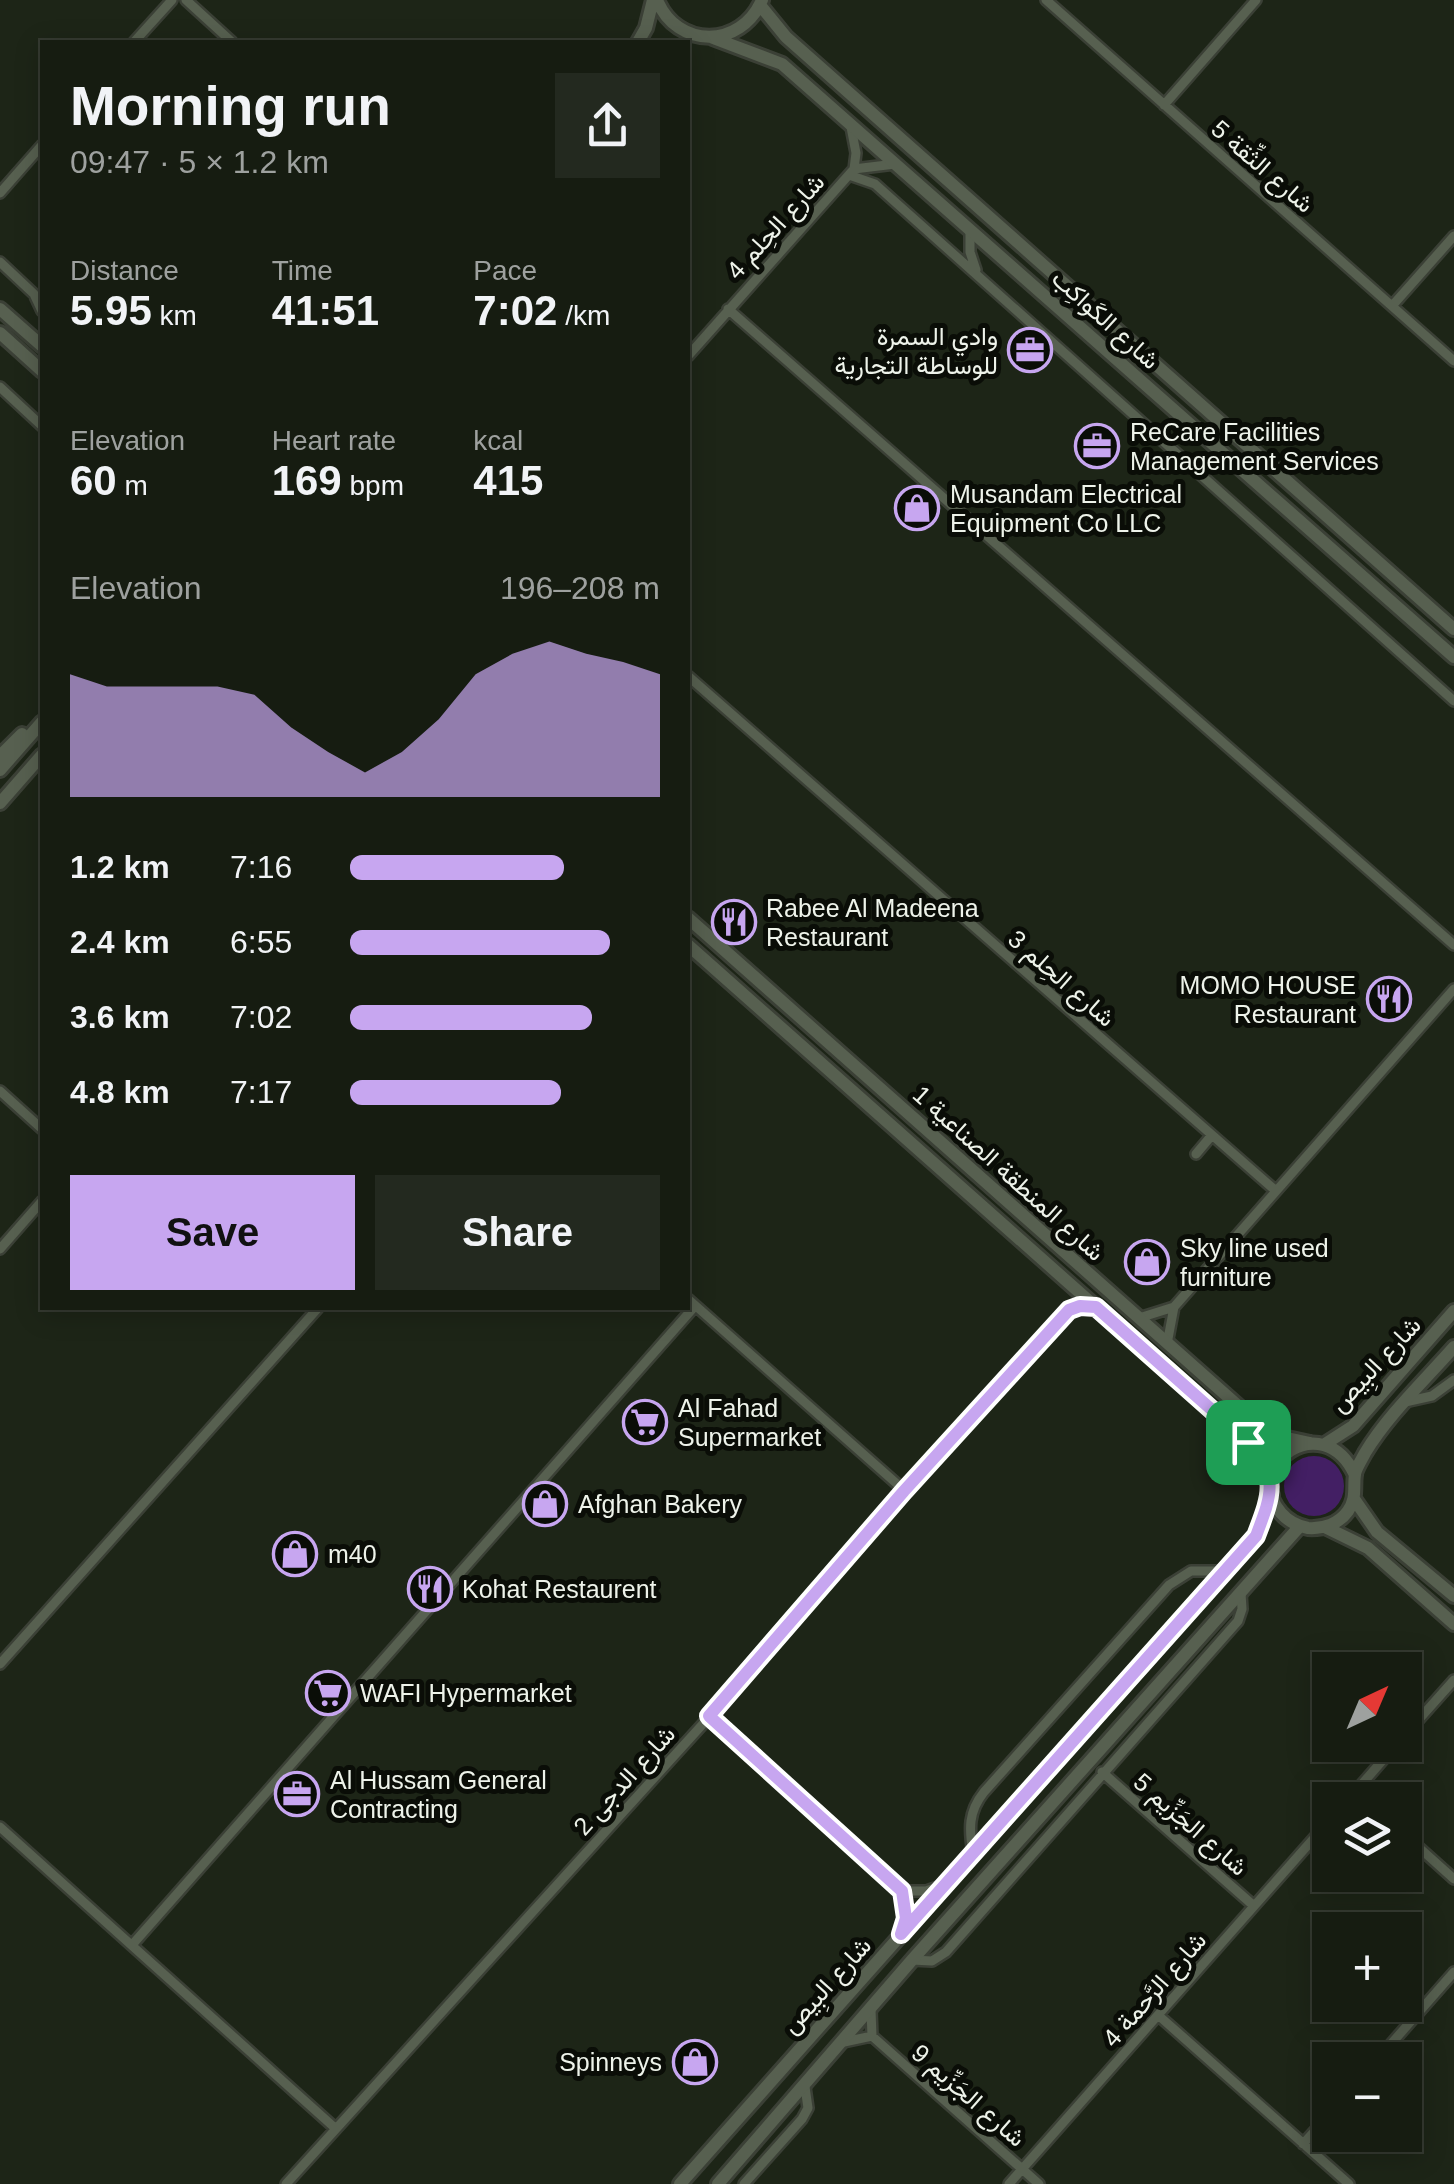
<!DOCTYPE html>
<html lang="en">
<head>
<meta charset="utf-8">
<style>
  body { margin:0; font-family:Helvetica,Vazirmatn,sans-serif; background:#23291f; color:#f1f3f6; height:100vh; display:flex; flex-direction:column; font-size:38px; white-space:nowrap }
  * { box-sizing:border-box; margin:0 }
  p { font-size:32px; color:#9ea19f }
  .icon { flex:none; width:55px; height:55px; fill:none; stroke:currentColor; stroke-width:2; stroke-linecap:round; stroke-linejoin:round }
  .map { position:relative; flex:1; overflow:hidden }
  .sheet { position:absolute; left:40px; top:40px; width:650px; height:1270px; display:flex; flex-direction:column; background:#161c11; border-radius:0px; box-shadow:0 5px 25px #0003,0 0 0 2px #353a31 }
  .sheet>* { flex:none }
  .needle { width:65px; rotate:44deg }
  .controls { position:absolute; left:1312px; top:1652px; display:grid; gap:20px }
  .controls a { display:grid; place-items:center; width:110px; height:110px; border-radius:0px; background:#161c11; box-shadow:0 5px 25px #0003,0 0 0 2px #353a31; font-size:50px }
  .pin { position:absolute; display:grid; place-items:center; width:85px; height:85px; color:#fff; margin:-42px; border-radius:20px; box-shadow:0 5px 15px #0006 }
  .round { display:grid; place-items:center; flex:none; width:105px; height:105px; border-radius:0px; background:#23291f }
  .summary { display:flex; align-items:center; justify-content:space-between; height:170px; padding:0 30px }
  h1 { font-size:55px; font-weight:800; line-height:75px }
  .stats { display:grid; grid-template-columns:repeat(3,1fr); gap:15px; height:170px; padding:10px 30px }
  .stats div { display:grid; align-content:center }
  .stats b { font-size:42px; font-weight:800 }
  .stats small { font-size:28px; font-weight:400 }
  .stats p { font-size:28px }
  .chart { height:280px; padding:20px 30px }
  .chart p { display:flex; justify-content:space-between }
  .chart svg { width:100%; height:180px; margin-top:10px; fill:#c7a6f0; opacity:.7 }
  .button { display:flex; gap:20px; margin-top:auto; padding:20px 30px }
  .button a { flex:1; height:115px; border-radius:0px; background:#c7a6f0; color:#111; font-size:40px; font-weight:800; line-height:115px; text-align:center }
  .button a+a { background:#23291f; color:#f1f3f6 }
  ul { padding:0 30px; list-style:none; font-size:32px }
  li { display:grid; grid-template-columns:160px 120px 1fr; align-items:center; height:75px }
  li i { height:25px; border-radius:12px; background:#c7a6f0 }
  .map>svg:first-child { display:block }
</style>
</head>
<body>
<div class="map">
<svg width="1454" height="2184" viewBox="0 0 1454 2184">
  <rect width="100%" height="100%" fill="#1d2517"/>
  <path fill="#431f64" d="M1284 1486a30 30 0 1 1 60 0a30 30 0 1 1-60 0Z"/>
  <g fill="none" stroke-linecap="round" stroke-linejoin="round">
    <defs>
      <path id="street" d="M186 0 232 42
        M1046 0 1454 361
        M134 42 172 0
        M1164 105 1256 0
        M854 169 895 164
        M849 175 875 184 1454 701
        M0 193 42 145
        M970 229V252L976 270
        M0 262 34 294 42 311
        M1392 306 1454 236
        M728 309 1454 945
        M688 356 854 169 856 153 851 127
        M0 387 42 426
        M688 676 1276 1191
        M0 1091 42 1129
        M1196 1154 1212 1135
        M0 1249 42 1201
        M688 1299 905 1491
        M1139 1318 1174 1307 1454 989
        M1167 1344 1174 1307
        M1405 1402 1432 1396 1454 1380
        M0 1664 318 1308
        M709 1716 902 1891 906 1908 902 1932
        M1405 1735 1454 1680
        M1102 1772 1254 1906
        M1348 1800 1396 1745
        M0 1827 335 2128
        M1405 1835 1454 1879
        M973 1854C969 1829 968 1812 984 1792L1169 1585 1191 1571H1222
        M902 1891H926L943 1885
        M132 1945 695 1306
        M912 1960 932 1961 946 1952 1238 1621 1242 1609 1241 1593
        M871 2010 872 2036 1039 2184
        M1158 2015 1349 2184
        M844 2042 872 2036
        M1377 2060 1454 1972
        M1303 2144 1330 2114
        M286 2184 702 1725 905 1491 1069 1310 1096 1307
        M744 2184 802 2119 808 2108 805 2087
        M1009 2184 1330 1820"/>
      <path id="secondary" d="M657 0C677 49 741 49 762 0
        M760 5 786 37 1454 629
        M713 38 782 64 1454 657
        M638 42 646 28 653 0
        M0 309 42 346
        M0 333 42 371
        M0 756 22 734
        M0 770 42 722
        M0 803 42 755
        M688 918 1262 1427 1278 1436 1310 1443
        M688 945 1248 1442 1259 1454 1271 1480
        M1325 1444 1353 1426 1454 1311
        M1355 1475C1323 1406 1240 1466 1281 1513 1288 1521 1297 1526 1308 1528 1323 1529 1339 1524 1348 1511 1357 1498 1353 1488 1355 1474 1356 1468 1362 1459 1365 1453 1388 1415 1424 1381 1454 1347
        M1354 1499 1377 1532 1454 1596
        M1325 1527 1368 1548 1454 1624
        M680 2184 1256 1535 1272 1495
        M718 2184 912 1960 1300 1526"/>
    </defs>
    <use href="#street" stroke="#3b4036" stroke-width="14"/>
    <use href="#secondary" stroke="#3b4036" stroke-width="18"/>
    <use href="#street" stroke="#576050" stroke-width="9"/>
    <use href="#secondary" stroke="#576050" stroke-width="12"/>
  </g>
  <g fill="none" stroke-linecap="round" stroke-linejoin="round">
    <defs>
      <path id="route" d="M1080 1306 1096 1307 1248 1442C1279 1478 1272 1494 1256 1536L901 1934 906 1918 902 1891 709 1716 904 1491 1069 1310Z"/>
    </defs>
    <use href="#route" stroke="#fff" stroke-width="20"/>
    <use href="#route" stroke="#c7a6f0" stroke-width="12"/>
  </g>
  <defs>
    <symbol id="office-ring" viewBox="-11 -11 22 22"><circle r="9.5" fill="#0a0d07" stroke="#c7a6f0" stroke-width="1.5"/><path d="M-6-3h4V-5.5h4V-3h4V5H-6ZM-1-4.5V-3h2v-1.5ZM-6 0V1H6V0Z" fill="#c7a6f0"/></symbol>
    <symbol id="shop-ring" viewBox="-11 -11 22 22"><circle r="9.5" fill="#0a0d07" stroke="#c7a6f0" stroke-width="1.5"/><path d="M-5-2.5h2.3a2.7 3.5 0 0 1 5.4 0H5L5.5 6h-11ZM-1.5-2.5h3a1.5 2.3 0 0 0-3 0Z" fill="#c7a6f0"/></symbol>
    <symbol id="restaurant-ring" viewBox="-11 -11 22 22"><circle r="9.5" fill="#0a0d07" stroke="#c7a6f0" stroke-width="1.5"/><path d="M-5-6h1v4h1v-4h1v4h1v-4h1v5L-1.5 .5V6h-2V.5L-5-1ZM5-6V6H3V1.5H1.5Q1.5-4 5-6Z" fill="#c7a6f0"/></symbol>
    <symbol id="supermarket-ring" viewBox="-11 -11 22 22"><circle r="9.5" fill="#0a0d07" stroke="#c7a6f0" stroke-width="1.5"/><path d="M-6-5.5h2.5l.6 2H6L4.5 2H-2.5L-4.4-4H-6ZM-1.5 3.2a1.3 1.3 0 1 0 .1 0ZM3 3.2a1.3 1.3 0 1 0 .1 0Z" fill="#c7a6f0"/></symbol>
  </defs>
  <g fill-rule="evenodd">
    <use href="#office-ring" x="1005" y="325" width="50" height="50"/>
    <use href="#office-ring" x="1072" y="421" width="50" height="50"/>
    <use href="#shop-ring" x="892" y="483" width="50" height="50"/>
    <use href="#restaurant-ring" x="709" y="897" width="50" height="50"/>
    <use href="#restaurant-ring" x="1364" y="974" width="50" height="50"/>
    <use href="#shop-ring" x="1122" y="1237" width="50" height="50"/>
    <use href="#supermarket-ring" x="620" y="1397" width="50" height="50"/>
    <use href="#shop-ring" x="520" y="1479" width="50" height="50"/>
    <use href="#shop-ring" x="270" y="1529" width="50" height="50"/>
    <use href="#restaurant-ring" x="405" y="1564" width="50" height="50"/>
    <use href="#supermarket-ring" x="303" y="1668" width="50" height="50"/>
    <use href="#office-ring" x="272" y="1769" width="50" height="50"/>
    <use href="#shop-ring" x="670" y="2037" width="50" height="50"/>
  </g>
  <g text-anchor="middle" dominant-baseline="central" stroke-width="10" stroke-linejoin="round" paint-order="stroke">
    <g font-size="25" fill="#eef3ea" stroke="#0a0d07">
      <text transform="translate(1263 166) rotate(41)">شارع الثِّقة 5</text>
      <text transform="translate(775 226) rotate(-48)">شارع الحِلم 4</text>
      <text transform="translate(1106 319) rotate(42)">شارع الكَواكِب</text>
      <text transform="translate(1062 978) rotate(41)">شارع الحِلم 3</text>
      <text transform="translate(1009 1173) rotate(42)">شارع المنطقة الصناعية 1</text>
      <text transform="translate(1375 1364) rotate(-47)">شارع البِيص</text>
      <text transform="translate(624 1780) rotate(-48)">شارع الدجى 2</text>
      <text transform="translate(1191 1824) rotate(41)">شارع الجَزِّيم 5</text>
      <text transform="translate(826 1985) rotate(-48)">شارع البِيص</text>
      <text transform="translate(1154 1989) rotate(-49)">شارع الرَّحمة 4</text>
      <text transform="translate(969 2095) rotate(41)">شارع الجَزِّيم 9</text>
    </g>
    <g font-size="25" fill="#eef3ea" stroke="#0a0d07" text-anchor="start">
      <text x="998" y="336" text-anchor="end">وادي السمرة<tspan x="998" dy="29">للوساطة التجارية</tspan></text>
      <text x="1130" y="432">ReCare Facilities<tspan x="1130" dy="29">Management Services</tspan></text>
      <text x="950" y="494">Musandam Electrical<tspan x="950" dy="29">Equipment Co LLC</tspan></text>
      <text x="766" y="908">Rabee Al Madeena<tspan x="766" dy="29">Restaurant</tspan></text>
      <text x="1356" y="985" text-anchor="end">MOMO HOUSE<tspan x="1356" dy="29">Restaurant</tspan></text>
      <text x="1180" y="1248">Sky line used<tspan x="1180" dy="29">furniture</tspan></text>
      <text x="678" y="1408">Al Fahad<tspan x="678" dy="29">Supermarket</tspan></text>
      <text x="578" y="1504">Afghan Bakery</text>
      <text x="328" y="1554">m40</text>
      <text x="462" y="1589">Kohat Restaurent</text>
      <text x="360" y="1693">WAFI Hypermarket</text>
      <text x="330" y="1780">Al Hussam General<tspan x="330" dy="29">Contracting</tspan></text>
      <text x="662" y="2062" text-anchor="end">Spinneys</text>
    </g>
  </g>
</svg>
<div class="controls">
<a><svg class="needle" viewBox="-14 -14 28 28"><path d="M0-13l5 13h-10z" fill="#e53935"/><path d="M0 13l5-13h-10z" fill="#9ea19f"/></svg></a>
<a><svg class="icon" aria-label="layers" viewBox="0 0 24 24"><path d="M12 4l9 5-9 5-9-5zM3 14l9 5 9-5"/></svg></a>
<a>+</a>
<a>−</a>
</div>
<div class="pin" style="left:1248px;top:1442px;background:#1e9e55"><svg class="icon" aria-label="arrive" viewBox="0 0 24 24"><path d="M6 21V4h12l-3 4 3 4H6"/></svg></div>
<section class="sheet">
<div class="summary"><div><h1>Morning run</h1><p>09:47 · 5 × 1.2 km</p></div><a class="round"><svg class="icon" aria-label="share" viewBox="0 0 24 24"><path d="M12 15V3M7 8l5-5 5 5M5 13v7h14v-7"/></svg></a></div>
<div class="stats">
<div><p>Distance</p><b>5.95<small> km</small></b></div>
<div><p>Time</p><b>41:51</b></div>
<div><p>Pace</p><b>7:02<small> /km</small></b></div>
</div>
<div class="stats">
<div><p>Elevation</p><b>60<small> m</small></b></div>
<div><p>Heart rate</p><b>169<small> bpm</small></b></div>
<div><p>kcal</p><b>415</b></div>
</div>
<div class="chart"><p><span>Elevation</span>196–208 m</p>
<svg viewBox="0 0 160 44" preserveAspectRatio="none"><path d="M0 44V14L10 17L20 17L30 17L40 17L50 19L60 27L70 33L80 38L90 33L100 25L110 14L120 9L130 6L140 9L150 11L160 14V44z"/></svg>
</div>
<ul>
<li><b>1.2 km</b>7:16<i style="width:69%"></i></li>
<li><b>2.4 km</b>6:55<i style="width:84%"></i></li>
<li><b>3.6 km</b>7:02<i style="width:78%"></i></li>
<li><b>4.8 km</b>7:17<i style="width:68%"></i></li>
</ul>
<div class="button"><a>Save</a><a>Share</a></div>
</section>
</div>
</body>
</html>
